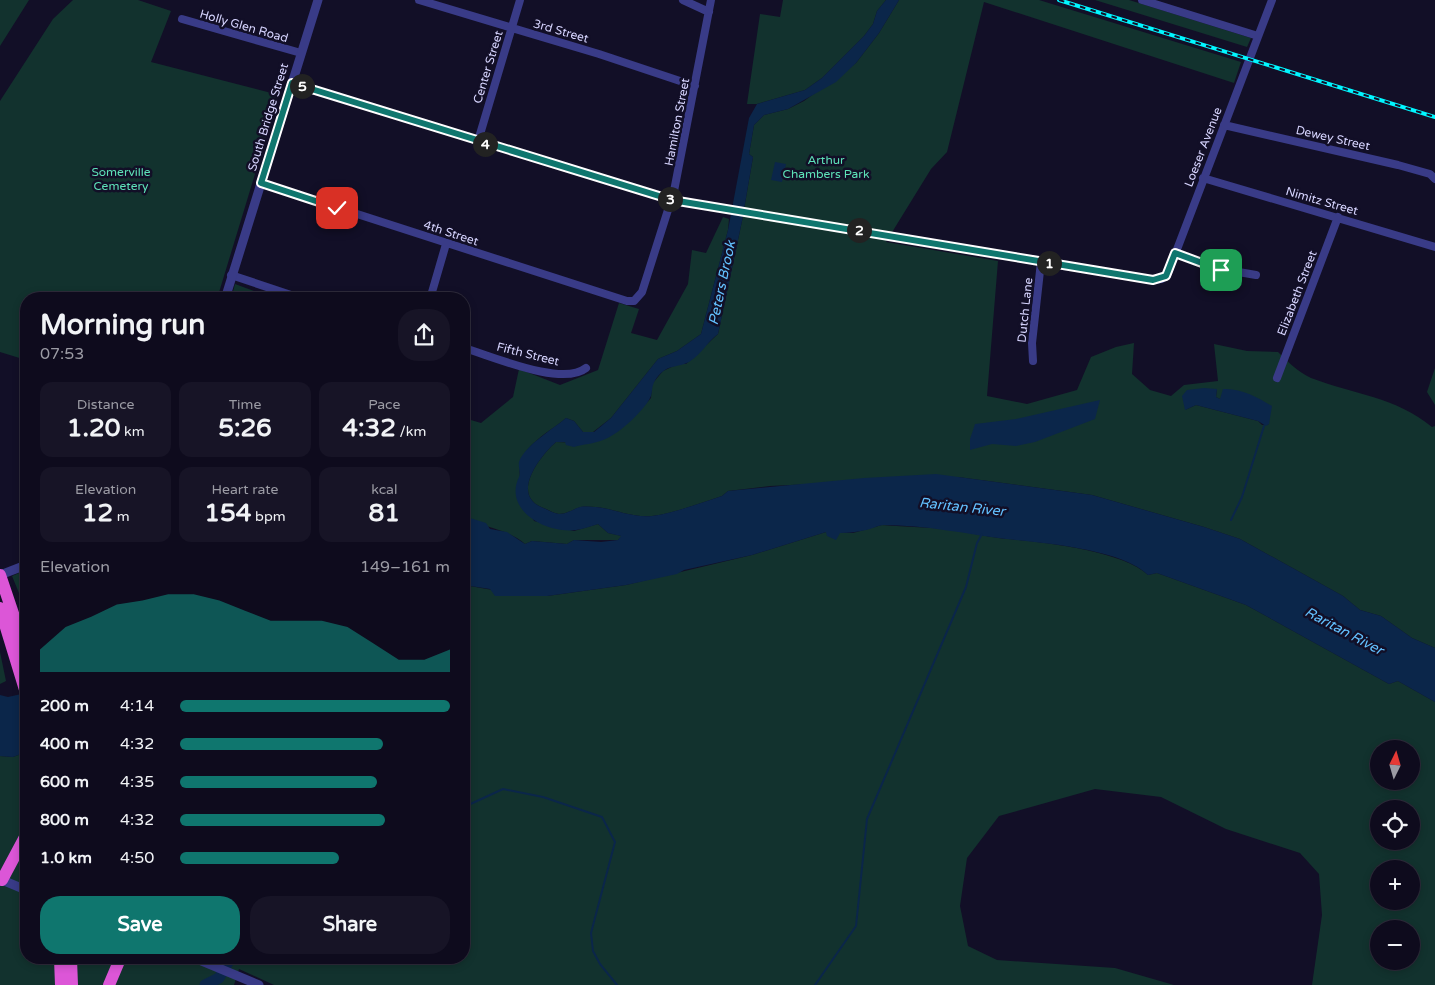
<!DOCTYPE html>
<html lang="en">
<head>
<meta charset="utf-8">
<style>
  body { margin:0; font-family:"Varela Round",sans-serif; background:#171426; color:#f1f3f6; height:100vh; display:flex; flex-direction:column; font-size:19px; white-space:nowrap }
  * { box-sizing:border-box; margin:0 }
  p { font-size:16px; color:#9b9ba4 }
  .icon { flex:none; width:28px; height:28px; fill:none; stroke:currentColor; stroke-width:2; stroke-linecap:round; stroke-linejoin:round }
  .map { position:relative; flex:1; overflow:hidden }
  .side { position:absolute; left:20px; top:292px; width:450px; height:672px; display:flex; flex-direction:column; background:#0e0b1d; border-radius:20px; box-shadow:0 2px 8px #0003,0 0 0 1px #2e2b3b }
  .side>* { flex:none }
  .needle { width:32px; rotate:5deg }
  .controls { position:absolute; left:1370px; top:740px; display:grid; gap:10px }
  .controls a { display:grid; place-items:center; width:50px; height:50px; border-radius:50%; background:#0e0b1d; box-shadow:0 2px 8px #0003,0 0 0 1px #2e2b3b; font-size:25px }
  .pin { position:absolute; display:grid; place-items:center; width:42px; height:42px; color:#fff; margin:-21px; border-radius:10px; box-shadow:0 2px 8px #0006 }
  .km { position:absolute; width:25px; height:25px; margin:-12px; border-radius:50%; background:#222; color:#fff; font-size:14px; line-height:25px; text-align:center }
  .round { display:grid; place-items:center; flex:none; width:52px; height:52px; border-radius:20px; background:#171426 }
  .summary { display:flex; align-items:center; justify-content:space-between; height:85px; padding:0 20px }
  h1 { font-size:28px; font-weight:700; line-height:38px }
  .metrics { display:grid; grid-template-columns:repeat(3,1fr); gap:8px; height:85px; padding:5px 20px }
  .metrics div { display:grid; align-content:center; border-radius:12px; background:#171426; text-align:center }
  .metrics b { font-size:25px; font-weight:700 }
  .metrics small { font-size:14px; font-weight:400 }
  .metrics p { font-size:14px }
  .chart { height:140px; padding:10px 20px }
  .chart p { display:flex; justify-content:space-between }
  .chart svg { width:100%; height:90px; margin-top:5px; fill:#0f766e; opacity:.7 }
  .button { display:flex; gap:10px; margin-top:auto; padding:10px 20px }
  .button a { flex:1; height:58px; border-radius:20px; background:#0f766e; color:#fff; font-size:20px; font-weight:700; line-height:58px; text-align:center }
  .button a+a { background:#171426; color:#f1f3f6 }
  ul { padding:0 20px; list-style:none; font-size:16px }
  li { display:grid; grid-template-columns:80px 60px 1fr; align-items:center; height:38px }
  li i { height:12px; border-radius:6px; background:#0f766e }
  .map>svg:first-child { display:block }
</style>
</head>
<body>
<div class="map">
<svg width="1435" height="985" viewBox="0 0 1435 985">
  <rect width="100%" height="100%" fill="#120f27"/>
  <path fill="#12322e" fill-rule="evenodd" d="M0 0H29L0 46Z
    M73 0H138L171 11 151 62 279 95 217 299H26V360L0 352V101L53 19Z
    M783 0H886L877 11 873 24 864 36 822 78 805 90 757 104H747L760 14 780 17Z
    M899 0H1039L1241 62 1234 83 984 2 947 152 931 169 886 242 998 261 987 396 1027 404 1077 390 1091 357 1116 347 1134 343 1132 374 1150 390 1171 396 1184 385 1218 381 1214 344 1247 351 1278 352C1288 362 1298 372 1311 378 1353 394 1396 397 1432 427L1435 426V648L1412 638 1381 616 1360 610 1343 596 1240 539 1204 527 1092 495 958 477 770 486 728 491 722 496C700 503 676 513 652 516 632 518 615 509 596 507 591 507 585 506 581 507 573 509 567 514 559 514 552 513 548 509 541 507 511 494 540 456 556 442L581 443 629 422 651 398 652 384 663 371 678 364H686L718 334 742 221 753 157 749 154 754 125 764 115 788 109 804 101 856 63 879 33ZM1217 389 1216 397 1269 424 1262 425 1258 421 1196 405 1185 410Z
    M1095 0H1129L1251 38 1247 47Z
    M723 217 729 219 728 230 701 334 677 351 658 359 611 418 593 432H583L574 421 566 418C556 427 544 433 535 442 507 465 524 493 534 521L574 531 598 524 608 533 622 536 618 540H574L567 544 532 541 525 544C508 529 484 527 464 519V418L481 423 513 397 519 369 560 385 598 370 619 303 639 309 631 333 657 340 688 284 692 250 706 253Z
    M235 284 276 299H231Z
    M1435 368V405L1427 392Z
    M882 525C907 527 931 527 955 530 973 533 991 538 1009 539 1043 542 1124 551 1148 575L1157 573 1246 605 1389 684 1398 681 1435 702V985H1312L1322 915 1319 874 1300 853 1226 829 1161 797 1095 789 999 816 967 858 960 906 968 946 997 960 1115 968 1174 985H274L239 969 234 985H0V756L13 757 26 752V959H464V585L521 595 547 596 626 585 752 555 826 532 853 533ZM1379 749H1411V781H1379ZM1379 809H1411V841H1379ZM1379 869H1411V901H1379ZM1379 929H1411V961H1379Z
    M26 570V610L12 576Z
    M0 652 6 681 0 684Z"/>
  <path fill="#0b264a" d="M886 0H899L879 33 856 63 836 82 788 109 764 115 754 125 749 154 753 157 742 221 718 334C706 343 702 354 689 362 680 367 669 365 661 373 648 386 655 391 649 400 640 414 619 434 603 440 594 444 583 444 574 447L566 445 565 442H556C540 456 511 494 541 507 547 509 552 513 559 514 567 514 573 509 580 507 585 506 591 507 596 507 615 509 632 518 652 516 675 513 700 503 722 496L728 491 864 478 936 474 1092 495 1204 527 1240 539 1343 596 1360 610 1381 616 1412 638 1435 648V702L1398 681 1389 684 1246 605 1157 573 1148 575C1122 549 1043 543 1006 539 966 534 925 525 884 525 878 525 872 529 866 530 857 532 849 533 840 533L836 540 827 536 826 532 752 555 684 570 677 574 626 585 547 596H495L490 589 464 585V519L470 518 486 523 490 529 507 532 525 544 532 541 567 544 574 540 601 542 618 540 621 536 608 533 598 524C591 526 583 529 576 530 546 534 503 510 519 477 521 473 518 467 519 462 525 445 552 430 566 418L574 421 583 432H594L611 418 658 359 677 351 701 334 728 230 749 118 757 104 805 90 822 78 864 36 873 24 877 11Z
    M775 162 786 164 782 182 771 180Z
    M1204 388 1217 389 1216 397 1220 399 1223 389C1241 388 1257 397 1272 406L1269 424 1266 426 1258 421 1196 405 1185 410 1182 396 1187 390Z
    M1100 400 1095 419 1035 442 1016 446 992 444 970 450V439L975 424 1016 419Z
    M26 693V752L13 757 0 756V695L8 697Z"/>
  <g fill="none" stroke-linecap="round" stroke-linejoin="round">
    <path stroke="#0b264a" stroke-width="2" d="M1231 520 1242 497 1264 426
      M464 807 503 789 543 797 602 817 615 842 591 933 593 951 600 964 617 985
      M815 985 856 926 867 819 966 587 977 543 982 534"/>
    <path stroke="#0b264a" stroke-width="11" d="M205 985 219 978 230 959"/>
    <path stroke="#393b87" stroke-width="8" d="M419 0 599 54 695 86
      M683 0 709 12
      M1142 0 1258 36
      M182 19 301 53
      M292 83 672 200 1153 280 1162 279 1168 273 1272 0
      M1224 125 1398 165 1430 174 1435 179
      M478 141 520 0
      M1203 178 1435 247
      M261 183 627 301H634L642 292 674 191 711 0
      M1175 253 1221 269 1256 275
      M231 275 303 299
      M430 299 446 244
      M464 348C492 356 562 387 586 368
      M1033 361 1032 343 1041 262
      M1277 378 1338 217"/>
    <path stroke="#393b87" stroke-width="9" d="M225 299 318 0
      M0 575 26 565
      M2 880 26 890
      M197 959 259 985"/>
    <path stroke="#dc56d7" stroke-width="12" d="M0 575 26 652
      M0 608 26 693
      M2 880 26 835
      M60 959 61 985
      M71 959 72 985
      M109 985 120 959"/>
    <defs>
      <path id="rail" d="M1059 0 1435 117"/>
    </defs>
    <use href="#rail" stroke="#01f6ff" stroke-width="4"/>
    <use href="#rail" stroke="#120f27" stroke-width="2" stroke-dasharray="5.5" stroke-linecap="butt"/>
  </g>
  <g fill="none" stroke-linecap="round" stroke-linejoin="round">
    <defs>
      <path id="route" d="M337 208 261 183 292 83 672 200 1153 280 1166 276 1175 253 1221 270"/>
    </defs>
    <use href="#route" stroke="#fff" stroke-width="10"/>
    <use href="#route" stroke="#0f766e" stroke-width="6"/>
  </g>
  <g text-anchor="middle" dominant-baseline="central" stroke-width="5" stroke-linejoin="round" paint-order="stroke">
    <g font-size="12" fill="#d7d5ff" stroke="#120f27">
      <text transform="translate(244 26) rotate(16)">Holly Glen Road</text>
      <text transform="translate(561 31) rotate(16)">3rd Street</text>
      <text transform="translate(488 67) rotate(-73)">Center Street</text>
      <text transform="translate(268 117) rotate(-73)">South Bridge Street</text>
      <text transform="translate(677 122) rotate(-79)">Hamilton Street</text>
      <text transform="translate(1333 138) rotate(13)">Dewey Street</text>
      <text transform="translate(1203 147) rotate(-69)">Loeser Avenue</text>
      <text transform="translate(1322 201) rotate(16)">Nimitz Street</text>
      <text transform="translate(451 233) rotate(18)">4th Street</text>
      <text transform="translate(1297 293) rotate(-69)">Elizabeth Street</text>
      <text transform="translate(1025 310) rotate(-84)">Dutch Lane</text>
      <text transform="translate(528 354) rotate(14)">Fifth Street</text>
    </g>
    <g font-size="12" fill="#5ee3b9" stroke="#120f27">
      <text x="826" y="160">Arthur<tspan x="826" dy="14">Chambers Park</tspan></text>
      <text x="121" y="172">Somerville<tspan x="121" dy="14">Cemetery</tspan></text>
    </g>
    <g font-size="14" font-style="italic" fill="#63c1ff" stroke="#120f27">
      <text transform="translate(722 283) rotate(-78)">Peters Brook</text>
      <text transform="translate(962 507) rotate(6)">Raritan River</text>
      <text transform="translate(1344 631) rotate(28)">Raritan River</text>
    </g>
  </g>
</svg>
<div class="controls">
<a><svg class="needle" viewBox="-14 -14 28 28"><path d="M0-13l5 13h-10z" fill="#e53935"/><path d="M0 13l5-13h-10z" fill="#9b9ba4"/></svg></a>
<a><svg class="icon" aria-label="locate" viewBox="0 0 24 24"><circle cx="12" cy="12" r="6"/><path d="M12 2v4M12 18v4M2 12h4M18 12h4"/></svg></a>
<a>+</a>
<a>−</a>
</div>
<div class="pin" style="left:1221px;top:270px;background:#1e9e55"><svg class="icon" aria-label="arrive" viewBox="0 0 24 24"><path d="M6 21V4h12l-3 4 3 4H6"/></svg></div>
<div class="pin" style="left:337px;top:208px;background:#d93025"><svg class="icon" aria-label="check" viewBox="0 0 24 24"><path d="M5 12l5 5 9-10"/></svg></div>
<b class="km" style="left:1049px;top:263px">1</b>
<b class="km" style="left:859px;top:230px">2</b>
<b class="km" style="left:670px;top:199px">3</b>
<b class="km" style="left:485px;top:144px">4</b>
<b class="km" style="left:302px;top:86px">5</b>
<section class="side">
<div class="summary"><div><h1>Morning run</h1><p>07:53</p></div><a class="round"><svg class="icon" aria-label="share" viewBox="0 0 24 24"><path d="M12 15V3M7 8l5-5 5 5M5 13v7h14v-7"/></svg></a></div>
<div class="metrics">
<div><p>Distance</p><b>1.20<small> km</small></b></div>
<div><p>Time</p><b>5:26</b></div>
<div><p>Pace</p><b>4:32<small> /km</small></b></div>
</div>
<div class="metrics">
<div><p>Elevation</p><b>12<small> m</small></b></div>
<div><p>Heart rate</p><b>154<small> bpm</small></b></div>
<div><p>kcal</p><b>81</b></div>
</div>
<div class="chart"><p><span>Elevation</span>149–161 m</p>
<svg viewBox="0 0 160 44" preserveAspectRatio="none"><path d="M0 44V33L10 22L20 17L30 11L40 9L50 6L60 6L70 9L80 14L90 19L100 19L110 19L120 22L130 30L140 38L150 38L160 33V44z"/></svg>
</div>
<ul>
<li><b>200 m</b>4:14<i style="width:100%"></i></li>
<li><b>400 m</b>4:32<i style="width:75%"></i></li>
<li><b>600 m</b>4:35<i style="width:73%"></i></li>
<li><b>800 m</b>4:32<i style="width:76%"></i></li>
<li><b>1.0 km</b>4:50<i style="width:59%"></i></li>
</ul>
<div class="button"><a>Save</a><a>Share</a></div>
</section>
</div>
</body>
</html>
